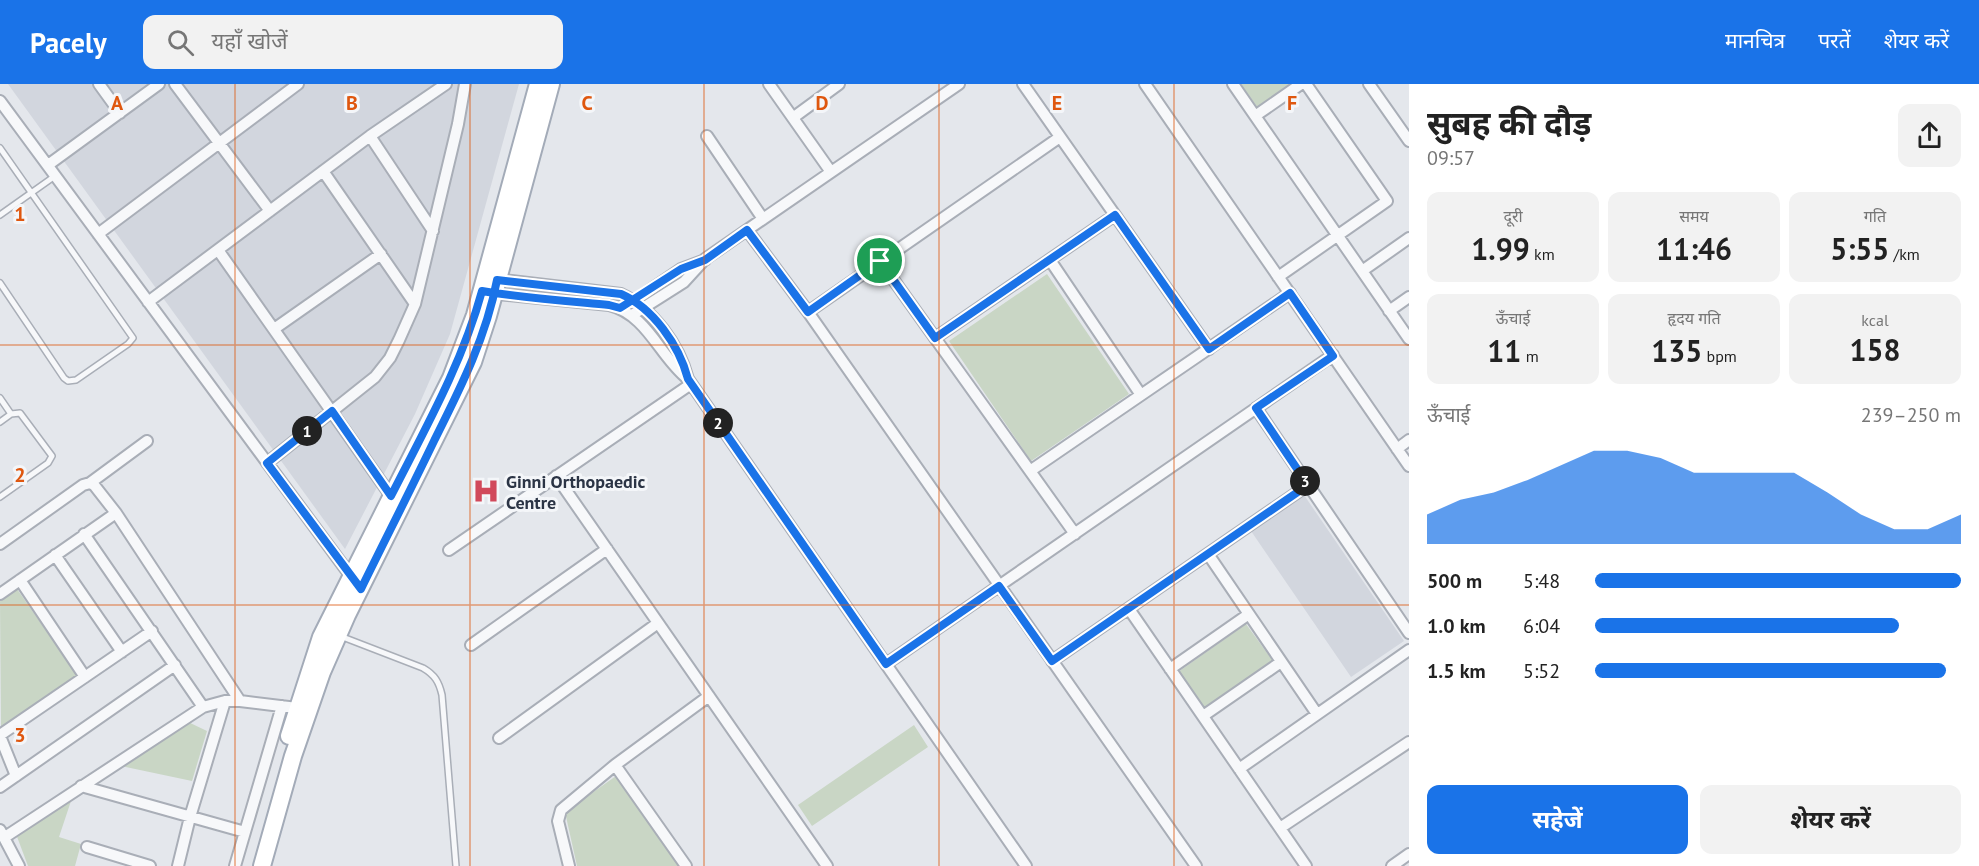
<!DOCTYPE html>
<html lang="hi">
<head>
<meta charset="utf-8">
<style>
  body { margin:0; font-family:"PT Sans","Noto Sans Devanagari",sans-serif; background:#f2f2f2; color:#222; height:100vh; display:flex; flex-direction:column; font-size:22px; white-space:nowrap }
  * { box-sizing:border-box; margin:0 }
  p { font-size:20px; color:#767676 }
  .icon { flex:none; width:33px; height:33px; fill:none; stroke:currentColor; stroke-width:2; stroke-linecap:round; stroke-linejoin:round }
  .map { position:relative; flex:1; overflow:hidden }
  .sheet { display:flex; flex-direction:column; background:#fff; width:570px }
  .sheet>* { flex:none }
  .pin { position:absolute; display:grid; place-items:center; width:51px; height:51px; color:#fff; margin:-26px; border:3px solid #fff; border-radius:50%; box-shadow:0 2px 6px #0007 }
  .km { position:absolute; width:30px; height:30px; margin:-15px; border-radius:50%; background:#222; color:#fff; font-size:16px; line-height:30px; text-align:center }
  .round { display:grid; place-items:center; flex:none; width:63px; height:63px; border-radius:12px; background:#f2f2f2 }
  .head { display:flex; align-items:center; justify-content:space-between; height:102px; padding:0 18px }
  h1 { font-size:33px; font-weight:700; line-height:45px }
  .metrics { display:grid; grid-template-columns:repeat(3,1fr); gap:9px; height:102px; padding:6px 18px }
  .metrics div { display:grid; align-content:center; border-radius:12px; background:#f2f2f2; text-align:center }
  .metrics b { font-size:30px; font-weight:700 }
  .metrics small { font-size:16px; font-weight:400 }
  .metrics p { font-size:16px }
  .chart { height:168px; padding:12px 18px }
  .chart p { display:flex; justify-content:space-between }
  .chart svg { width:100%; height:108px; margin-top:6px; fill:#1a73e8; opacity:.7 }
  .cta { display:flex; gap:12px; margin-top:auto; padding:12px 18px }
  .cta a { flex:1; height:69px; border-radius:12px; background:#1a73e8; color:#fff; font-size:24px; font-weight:700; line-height:69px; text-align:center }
  .cta a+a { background:#f2f2f2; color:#222 }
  ul { padding:0 18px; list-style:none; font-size:20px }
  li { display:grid; grid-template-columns:96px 72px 1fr; align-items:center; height:45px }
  li i { height:15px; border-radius:8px; background:#1a73e8 }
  header { display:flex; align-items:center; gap:36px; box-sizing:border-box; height:84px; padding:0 30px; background:#1a73e8; color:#fff }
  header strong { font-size:28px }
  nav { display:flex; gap:33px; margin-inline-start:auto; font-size:21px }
  .search { width:420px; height:54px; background:#f2f2f2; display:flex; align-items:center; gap:15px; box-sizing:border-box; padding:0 21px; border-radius:12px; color:#767676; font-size:22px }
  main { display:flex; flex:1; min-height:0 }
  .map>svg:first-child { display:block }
</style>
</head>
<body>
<header>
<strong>Pacely</strong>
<div class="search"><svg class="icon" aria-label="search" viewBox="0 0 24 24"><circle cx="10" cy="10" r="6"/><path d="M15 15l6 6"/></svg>यहाँ खोजें</div>
<nav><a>मानचित्र</a><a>परतें</a><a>शेयर करें</a></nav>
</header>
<main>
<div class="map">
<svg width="1409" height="782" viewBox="0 0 1409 782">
  <rect width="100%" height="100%" fill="#e4e7ec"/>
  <path fill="#d2d6de" d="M8 0H519L450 250 415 330 345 465Z
    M1304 411 1404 557 1351 593 1251 447Z"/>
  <path fill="#c9d6c5" d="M1241 0H1290L1257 23Z
    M1047 190 1129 310 1031 377 949 257Z
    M17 505 77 591 1 644 0 517Z
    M1246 540 1273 577 1205 626 1178 588Z
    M186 637 207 647 192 697 121 682Z
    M914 641 928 663 812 742 798 721Z
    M616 692 680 782H577L565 728Z
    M72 714 59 753 81 760 75 782H28L16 750Z"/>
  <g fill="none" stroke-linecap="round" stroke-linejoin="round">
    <defs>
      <path id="service" d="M0 64 133 254 128 260 76 296 68 297 64 294 0 199
        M0 131 55 92
        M0 314 11 330
        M0 338 11 330 20 329 52 372 48 379 0 413
        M340 552 423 584C435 591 439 598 442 611L456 782"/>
      <path id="minor" d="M99 0 120 29
        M175 0 270 127
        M769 0 831 88
        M1023 0 1209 265
        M1145 0 1409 382
        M1233 0 1409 255
        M1369 0 1409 57
        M0 17 353 495
        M1255 32 1301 0
        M794 33 839 0
        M370 52 433 147
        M707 52 763 135
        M48 81 159 0
        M323 87 415 220
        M747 146 808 228 1196 782
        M98 150 298 0
        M218 166 391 412
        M1050 176 1141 311
        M880 177 1075 450
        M1362 187 1409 154
        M1278 193 1387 117 1306 0
        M494 195 621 210C653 225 679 261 688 295
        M488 209 609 221C648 231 659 272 688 295L1026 782
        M148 218 370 52 446 0
        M631 219 681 185 705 176
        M1389 227 1409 213
        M808 228 1060 53
        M632 231 684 198 705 175 747 146 959 0
        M274 245 381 170
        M935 254 1115 131
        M1256 324 1409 549
        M1397 365 1409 356
        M267 379 375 293 390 274 399 256 415 220 458 40 465 0
        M1030 387 1290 209
        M556 392 827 782
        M90 399 147 357
        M84 450 203 623
        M0 460 83 401 90 399 94 401 116 429 240 617 297 624
        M449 466 691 300
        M1208 470 1317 630
        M55 471 122 568
        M20 496 85 593
        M0 510 116 429
        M1129 525 1306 782
        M471 561 607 465
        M1052 577 1308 401
        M886 580 1333 271
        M1170 585 1249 530
        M1203 632 1281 578
        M0 651 152 547
        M0 652 16 692
        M499 654 658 539
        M615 681 686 782
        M1239 685 1409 566
        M81 702 245 748
        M0 703 175 581
        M1280 744 1409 658
        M0 746 19 782
        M5 753 203 623 225 617H240
        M87 763 150 782
        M178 782 190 733 225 617
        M235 782 282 622
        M569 782 558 737 561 726 615 681 709 612
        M1392 782 1409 770"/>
      <path id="primary" d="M289 652 321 553 451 294 475 231 538 0
        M262 782 293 672 322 588 347 531 473 278 488 232 551 0"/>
    </defs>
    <use href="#service" stroke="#a9aeb7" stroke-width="8"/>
    <use href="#minor" stroke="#a9aeb7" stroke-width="14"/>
    <use href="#primary" stroke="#a3abb8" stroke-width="20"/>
    <use href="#service" stroke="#f7f8fa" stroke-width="5"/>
    <use href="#minor" stroke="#f7f8fa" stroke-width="10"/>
    <use href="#primary" stroke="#fff" stroke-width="16"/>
  </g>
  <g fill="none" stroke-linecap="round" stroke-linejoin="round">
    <defs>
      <path id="route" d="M880 177 808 228 747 146 705 176 681 185 620 224 609 221C566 217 524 214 482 207 462 280 425 345 391 412L332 327 267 379 361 505C385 456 410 407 434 357 460 305 486 254 497 196L621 210C653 224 679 261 688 295L886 580 999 502 1052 577 1308 401 1256 324 1333 272 1290 209 1209 265 1115 131 935 254 880 177"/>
    </defs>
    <use href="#route" stroke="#fff" stroke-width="12"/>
    <use href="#route" stroke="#1a73e8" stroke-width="8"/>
  </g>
  <path fill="none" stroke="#df570f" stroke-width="1.5" stroke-opacity="0.55" d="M235 0V782M470 0V782M704 0V782M939 0V782M1174 0V782M0 261H1409M0 521H1409"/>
  <defs>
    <symbol id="hospital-bare" viewBox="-9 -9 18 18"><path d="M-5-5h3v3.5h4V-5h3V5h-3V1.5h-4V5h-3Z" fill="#d1495b" stroke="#f4f6f9" stroke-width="2.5" paint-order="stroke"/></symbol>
  </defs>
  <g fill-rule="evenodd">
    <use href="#hospital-bare" x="467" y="388" width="38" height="38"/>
  </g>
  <g text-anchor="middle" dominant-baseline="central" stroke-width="6" stroke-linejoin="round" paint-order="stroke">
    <g font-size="18" font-weight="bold" fill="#2b3445" stroke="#f4f6f9" text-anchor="start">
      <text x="506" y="397">Ginni Orthopaedic<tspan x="506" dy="21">Centre</tspan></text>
    </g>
  </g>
  <g font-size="20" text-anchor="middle" font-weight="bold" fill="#df570f" stroke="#f4f6f9" stroke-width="6" stroke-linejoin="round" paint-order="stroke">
    <text x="117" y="26">A</text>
    <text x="352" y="26">B</text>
    <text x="587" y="26">C</text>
    <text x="822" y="26">D</text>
    <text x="1057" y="26">E</text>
    <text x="1292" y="26">F</text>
    <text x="20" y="137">1</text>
    <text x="20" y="398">2</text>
    <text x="20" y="658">3</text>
  </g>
</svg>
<div class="pin" style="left:880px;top:177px;background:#1e9e55"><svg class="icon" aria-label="arrive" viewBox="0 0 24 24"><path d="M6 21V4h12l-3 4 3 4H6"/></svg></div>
<b class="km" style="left:307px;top:347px">1</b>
<b class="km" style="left:718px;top:339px">2</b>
<b class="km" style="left:1305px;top:397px">3</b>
</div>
<section class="sheet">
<div class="head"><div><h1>सुबह की दौड़</h1><p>09:57</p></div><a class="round"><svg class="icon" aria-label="share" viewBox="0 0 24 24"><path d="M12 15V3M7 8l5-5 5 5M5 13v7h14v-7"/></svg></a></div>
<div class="metrics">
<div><p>दूरी</p><b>1.99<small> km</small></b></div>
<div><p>समय</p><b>11:46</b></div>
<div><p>गति</p><b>5:55<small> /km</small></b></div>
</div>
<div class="metrics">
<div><p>ऊँचाई</p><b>11<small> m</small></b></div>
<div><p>हृदय गति</p><b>135<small> bpm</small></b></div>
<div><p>kcal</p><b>158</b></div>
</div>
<div class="chart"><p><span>ऊँचाई</span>239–250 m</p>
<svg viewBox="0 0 160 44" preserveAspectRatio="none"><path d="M0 44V32L10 26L20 23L30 18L40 12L50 6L60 6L70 9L80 15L90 15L100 15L110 15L120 23L130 32L140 38L150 38L160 32V44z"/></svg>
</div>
<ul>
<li><b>500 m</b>5:48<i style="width:100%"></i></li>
<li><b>1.0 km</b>6:04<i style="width:83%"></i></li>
<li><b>1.5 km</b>5:52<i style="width:96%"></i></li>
</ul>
<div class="cta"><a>सहेजें</a><a>शेयर करें</a></div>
</section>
</main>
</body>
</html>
